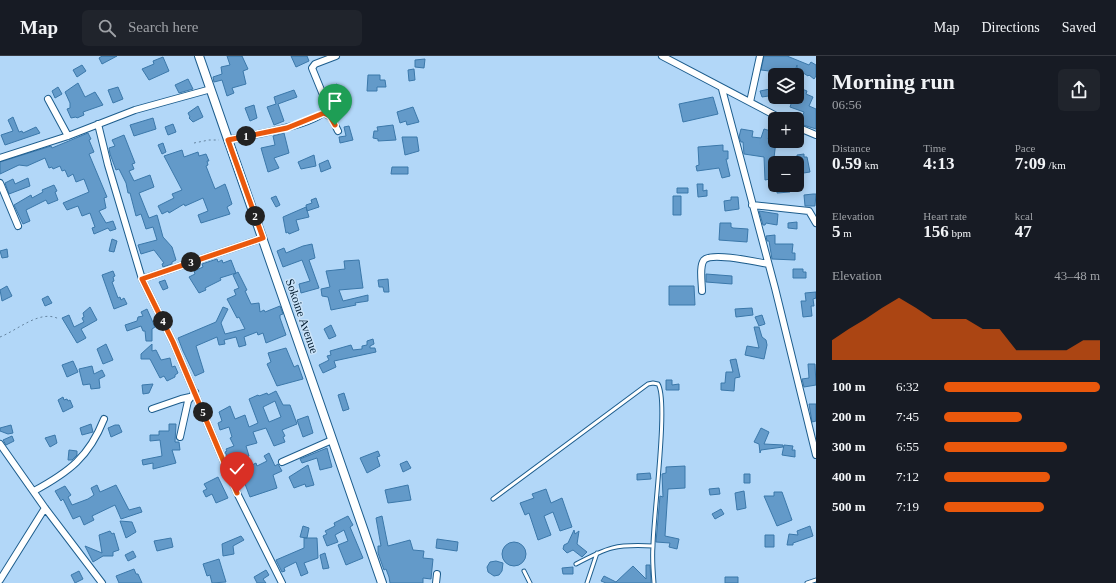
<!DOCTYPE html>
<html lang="en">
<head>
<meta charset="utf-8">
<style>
  body { margin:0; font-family:"Times New Roman",serif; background:#20242c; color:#f1f3f6; height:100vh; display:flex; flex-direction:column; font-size:15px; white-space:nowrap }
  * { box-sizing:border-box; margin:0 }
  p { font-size:13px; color:#9ea1a6 }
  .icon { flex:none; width:22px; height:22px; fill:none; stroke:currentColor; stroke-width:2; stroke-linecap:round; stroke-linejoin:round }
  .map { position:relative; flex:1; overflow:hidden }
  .details { display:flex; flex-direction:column; background:#171b24; width:300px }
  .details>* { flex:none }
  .fabs { position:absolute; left:768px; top:12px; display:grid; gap:8px }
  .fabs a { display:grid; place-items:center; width:36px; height:36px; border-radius:6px; background:#171b24; box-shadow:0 2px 10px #0003; font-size:20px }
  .pin { position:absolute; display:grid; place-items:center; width:34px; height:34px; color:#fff; margin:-41px -17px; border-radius:50% 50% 50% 0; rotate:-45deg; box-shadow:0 0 4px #0007 }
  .pin .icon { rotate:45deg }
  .km { position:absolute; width:20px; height:20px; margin:-10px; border-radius:50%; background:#222; color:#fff; font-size:11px; line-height:20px; text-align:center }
  .round { display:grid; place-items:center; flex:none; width:42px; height:42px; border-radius:6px; background:#20242c }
  .head { display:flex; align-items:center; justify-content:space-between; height:68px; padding:0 16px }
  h1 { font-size:22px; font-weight:600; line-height:30px }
  .figures { display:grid; grid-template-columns:repeat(3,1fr); gap:6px; height:68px; padding:4px 16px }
  .figures div { display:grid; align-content:center }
  .figures b { font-size:17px; font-weight:600 }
  .figures small { font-size:11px; font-weight:400 }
  .figures p { font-size:11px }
  .chart { height:112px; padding:8px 16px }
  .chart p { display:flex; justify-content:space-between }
  .chart svg { width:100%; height:72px; margin-top:4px; fill:#ea580c; opacity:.7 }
  ul { padding:0 16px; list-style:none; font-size:13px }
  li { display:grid; grid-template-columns:64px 48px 1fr; align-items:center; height:30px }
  li i { height:10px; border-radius:5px; background:#ea580c }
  header { display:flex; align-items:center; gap:24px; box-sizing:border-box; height:56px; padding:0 20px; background:#171b24; border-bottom:1px solid #363941 }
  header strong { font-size:19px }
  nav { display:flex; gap:22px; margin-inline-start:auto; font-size:14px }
  .search { width:280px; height:36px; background:#20242c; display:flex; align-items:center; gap:10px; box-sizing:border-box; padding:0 14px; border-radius:6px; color:#9ea1a6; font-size:15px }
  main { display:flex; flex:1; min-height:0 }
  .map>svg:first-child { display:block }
</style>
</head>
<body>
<header>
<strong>Map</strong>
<div class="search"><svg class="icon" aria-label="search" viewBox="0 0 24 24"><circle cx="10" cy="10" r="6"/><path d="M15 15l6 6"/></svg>Search here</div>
<nav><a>Map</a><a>Directions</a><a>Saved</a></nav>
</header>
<main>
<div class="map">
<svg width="816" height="527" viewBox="0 0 816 527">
  <rect width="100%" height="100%" fill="#b2d7f8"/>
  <path fill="#639ac9" stroke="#3b78aa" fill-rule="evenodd" d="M102 0H117L102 8 99 2Z
    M227 0H242L248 13 243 15 246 28 232 32 234 37 227 40 222 24 214 26 213 21 222 18 221 11 230 9Z
    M291 0H307L309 5 296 11Z
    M764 0H787L809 9 811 6 816 9V20L814 23 809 19 808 20 797 13V9L794 18 761 14Z
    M163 1 169 15 149 24 142 13 154 8 153 5Z
    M425 3 424 12 415 11V4Z
    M82 9 86 15 77 21 73 14Z
    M414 13 415 24 409 25 408 14Z
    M368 19H380V24H385L386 31H377V35H367Z
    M188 23 193 33 179 37 175 29Z
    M78 27 85 41 95 36 103 49 83 56 84 59 77 62 76 61 71 62 67 53 70 52V47L65 36Z
    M337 28 343 42 331 46 326 35 329 34 328 32Z
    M58 31 62 38 55 42 52 35Z
    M118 31 123 43 113 47 108 34Z
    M797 31 807 35 806 38 813 41 809 50 816 53V73L800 68 804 56 790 51 792 45 797 47Z
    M775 32V39L762 41 760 35Z
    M294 34 297 41 278 48 284 65 274 69 267 51 276 48 274 41Z
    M713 41 718 58 683 66 679 48Z
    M254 49 257 62 250 65 245 52Z
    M198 50 203 61 193 66 189 62 190 61 188 57Z
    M413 51 419 66 407 69 406 65 400 67 397 56Z
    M13 61 19 76 22 75 23 77 36 71 40 77 5 89 1 79 13 75 8 64Z
    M153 62 156 73 134 80 130 69Z
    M173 68 176 76 168 79 165 71Z
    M393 69 396 84 378 85V83L373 82 374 75H378L377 71Z
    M349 70 353 84 340 87 339 81 346 80 344 71Z
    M741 73 753 75 752 81 761 82 764 73 771 75 768 83 776 85 774 102H770V123L765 124 764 101 744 98 743 86H741L739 81Z
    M88 77 91 83 89 84 94 96 89 98 107 141 104 142 106 152 99 155 106 167 113 165 116 173 110 175 108 172 94 178 92 172 95 171 90 157 82 160 78 150 67 154 63 147 89 136 84 123 76 126 73 118 68 121 65 114 62 115 60 110 53 113 52 111 49 112 45 102 27 110 19 109 0 118V106L51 90 52 92Z
    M284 77 289 97 274 102 279 112 268 116 261 92 275 89 273 80Z
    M124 79 135 107 132 108 134 113 129 115 134 125 150 119 154 131 139 137 149 162 157 159 163 181 172 191 176 204 172 206V208L163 211 162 208 164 207 154 194 141 198 138 189 157 184 153 171 146 173 141 158 136 160 130 137H128L126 127 119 113 116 114 110 98 109 92 115 90 112 84Z
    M402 81H417L419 95 405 99Z
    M163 87 166 96 162 98 158 89Z
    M723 89V95H728V103H726L730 120 722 122 719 112 697 115 696 110 699 109 698 91Z
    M182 94 184 101 198 96 199 100 206 98 209 105H207L208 109 206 110 215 133 225 128 228 136 232 148 227 151 230 158 201 167 198 159 208 155 203 142 185 150 184 148 169 157 168 155 162 158 158 150 174 142 172 138 182 134 164 100Z
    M804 98V101H807L810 116 797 118V107H795L794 103 797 102V99Z
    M314 99 316 110 301 113 298 106Z
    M328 104 331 112 321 116 319 108Z
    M392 111H408V118H391Z
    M28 122 30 130 9 138 5 127 13 123 15 128Z
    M697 128H703V135L707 134V140L698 141Z
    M54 129 57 135 55 136 58 144 48 148 46 144 26 154 30 165 23 168 14 149 31 139 32 142 43 136 42 134Z
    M777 129H790V136L777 137Z
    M677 132H688V137H677Z
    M813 138H816L815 150H805L804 139Z
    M276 140 280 149 276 151 271 142Z
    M673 140H681V159H673Z
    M731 141H738L739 153 725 155 724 145 731 144Z
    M316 142 319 151 307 155 306 149 312 147 311 144Z
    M306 151 309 161 296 164 299 174 289 178 288 176 286 177 283 161Z
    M759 155 778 158 777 169 766 167 765 169H763Z
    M797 166V173L788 172V167Z
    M720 167H731V171L733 172 748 173 747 186 719 184Z
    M775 179V188H793L792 197H795V204L772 203 769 185H767L766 180Z
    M112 183 117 185 114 196 109 195Z
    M312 188 315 202 309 204 319 232 301 237 299 228 310 225 302 204 283 211 277 195 284 192 286 197 303 190Z
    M7 193 8 201 2 202 0 195Z
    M217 203 218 206 222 204 223 207 231 204 236 217 220 222 221 224 205 232 206 234 199 237 189 221 195 218 194 215 203 211 202 208Z
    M359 204 363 232 339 234 343 245 368 239V245L355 247 356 249 331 254 328 241 322 240 321 233 330 231 326 215 345 213 344 205Z
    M793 213H803V216H806V222H793Z
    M113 215 115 220 113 221 114 225 112 226 118 242 120 241 121 244 124 242 127 248 114 253 102 219Z
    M238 216 247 234 245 235 251 248 259 247 260 256 264 254 265 256 280 250 283 258 280 259V262L286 279 266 287 263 277 258 279 257 276 244 281 246 289 239 291 236 281 224 284 225 288 219 289 217 281 196 290 204 316 195 320 183 295 178 282 216 266 223 251 228 253 221 267 225 278 245 273 239 261 237 262 227 243 236 239 234 234 239 232 233 219Z
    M706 218 732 220V228L706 226Z
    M388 223 389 236H384L383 231H379L378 224Z
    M165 224 168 232 163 234 159 226Z
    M7 230 12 240 2 245 0 234Z
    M669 230H694L695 249H669Z
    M816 236V242L813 243 814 250H811L812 260 803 261 801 245H806L805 237Z
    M48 240 52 247 45 250 42 243Z
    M90 251 97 264 81 273 86 282 77 287 62 262 69 259 74 271 84 266 82 262 84 261 83 257Z
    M752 252 753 259 736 261 735 253Z
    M147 253 155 271 152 273V285H146L145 275H143L141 270 127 275 125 269 137 265 138 261 143 260 141 256Z
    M762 259 765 268 759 270 755 261Z
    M331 269 336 280 329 283 324 273Z
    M754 271H759L762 281 766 284 767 289 764 303 745 299 747 290 759 292Z
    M373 283 374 288 370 290V292H375L376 296 334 305 336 311 323 317 319 309 329 304 327 300 331 299 330 295 351 289 353 294 362 293V290L367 289V285Z
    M106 288 113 304 103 308 97 293Z
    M152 288V295L156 294 161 304 170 302 172 311 175 310 178 317 175 319V321L167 325 164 320 160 322 150 303H141V298Z
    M286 292 294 311 298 309 303 323 277 330 267 308 271 306 268 297Z
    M736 303 740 321 735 322 734 335 721 334V327H725L726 316H733L730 304Z
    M73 305 78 316 67 321 62 309Z
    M808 308H815L816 329 804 331 802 323 809 322Z
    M92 310 94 318 102 314 105 320 99 323 100 332 91 333 90 328 83 329 79 313Z
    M666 324H672V329L679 328V334H666Z
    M153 328 149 337 143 338 142 329Z
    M276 335 283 349H290L297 368 282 374 285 380 283 381 285 386 274 390 266 372 253 376 257 387 246 390 249 400 230 406 225 396 227 395 226 393 234 390 230 382 232 381 229 371 220 374 218 367 222 365 219 356 230 350 235 363 245 359 249 371 258 367 249 343 258 339 259 340 267 337 268 339ZM275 345 281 361 269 366 263 351Z
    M344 337 349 353 343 355 338 339Z
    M63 341 64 344 67 343 68 345 70 344 73 351 63 356 58 344Z
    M809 348H816V365L812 366Z
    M308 360 313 377 303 381 297 364Z
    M91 368 93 376 82 379 80 372Z
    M169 368H176L175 386H179L180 394H172L176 407 153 413V407L143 409 142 404 162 400 160 384 150 385V379H159V375H169Z
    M11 369 13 377 8 378 0 375V372Z
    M115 369H119L122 376 111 381 108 372Z
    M761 372 769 376 764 388 783 389V391L761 394 760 397 759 388 754 386Z
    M55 379 57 387 50 391 45 382Z
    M12 380 14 385 6 389 3 384Z
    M784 389 793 390 792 394H795V401L782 399Z
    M327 392 332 411 320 414 317 402 302 407 300 403Z
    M69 394 77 395V399L72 404H68Z
    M378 395 380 400 377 401 380 410 367 417 360 402Z
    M269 397 275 410 278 408 282 415 273 419 277 432 250 441 245 428H243L237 417 247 414 246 412 256 407 257 410 267 405 264 400Z
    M407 405 411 412 403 416 400 408Z
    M308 409 314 429 306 431 305 428 294 432 289 421Z
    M685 410V432L668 433 665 480 679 483 677 493 669 491 670 487 656 486 660 440 663 441 662 418 666 417V411Z
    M650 417 651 423 637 424V418Z
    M744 418H750V427H744Z
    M218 421 228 442 216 447 212 438 206 441 203 435 207 433 204 428Z
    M97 429 100 436 116 429 129 454 140 451 142 456 121 463 115 449 92 460 94 464 84 469 80 460 73 463 63 443 61 445 55 435 65 430 71 439 68 441 72 449 88 443 94 439 91 432Z
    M408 429 411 444 388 447 385 434Z
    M719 432 720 438 710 439 709 433Z
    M546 433 551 447 562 442 572 471 560 475 553 456 544 460 551 479 538 484 529 457 525 459 520 447 534 442 532 438Z
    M744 435 746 452 737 454 735 437Z
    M774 436H782L792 464 777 470 764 440H774Z
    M721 453 724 458 715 463 712 458Z
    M348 460 353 469 350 471 363 502 346 509 338 489 348 485 344 474 335 479 338 486 327 490 323 480 327 478 325 475 335 470 334 467Z
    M382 460 388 490 410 484 413 494 424 495 423 502 433 503 431 523 423 522V527H390L389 521 386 513 384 514 378 497V490H381L376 462Z
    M120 465 132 466 136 476 126 482Z
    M303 470 309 472 307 482 300 481Z
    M810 470 813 480 793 487V489H787L789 478 798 479 797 475Z
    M574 474 575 478 579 475 577 488 587 496 582 501 573 494 567 497 563 493 564 489 568 487Z
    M110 475 112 478 114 477 119 494 113 496V500H103L93 506 85 490 102 497 99 479Z
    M765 479H774V491H765Z
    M241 480 244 484 233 490 234 498 223 500 222 488Z
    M171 482 173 491 157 495 154 485Z
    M304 482H317L318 502 304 507 308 517 301 520 296 506 284 512 285 515 282 516 276 504 304 492Z
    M437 483 458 486 457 495 436 492Z
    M502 498a12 12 0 1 1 24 0a12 12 0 1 1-24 0Z
    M133 495 136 501 128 505 125 499Z
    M325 497 329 512 323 513 320 499Z
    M219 503 226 526 212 527 210 519 207 520 203 508Z
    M496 505 503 507 502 515 499 519 494 520 488 516 487 511 490 506Z
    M646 509H650L651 527H606L601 525 604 520 616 526 633 510 646 523Z
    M573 511V518H563L562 512Z
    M134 513 136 518H138L142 527H119L116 520Z
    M266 514 269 519 263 523 266 527H257L254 521Z
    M79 515 83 523 75 527 71 519Z
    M725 521H738V527H725Z"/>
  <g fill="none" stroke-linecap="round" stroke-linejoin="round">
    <defs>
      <path id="service" d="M493 443 648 328 653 327 658 328C669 344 653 462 653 490 652 502 653 515 654 527
        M576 508C608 491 616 488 653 490
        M524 515 530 527
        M587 527 597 497
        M807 527 816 524"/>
      <path id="minor" d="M662 0 782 63
        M722 33 775 232 816 399
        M48 43 68 80
        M750 46 760 0
        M324 57 331 61 338 75
        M98 68 108 109 142 223 173 286 237 437 282 527
        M797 71 816 79
        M228 84C246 80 322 69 328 51L312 12 315 8 336 0
        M0 102 68 80 135 54 211 33
        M0 127 18 170
        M752 149 809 155 816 167
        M142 223 263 182
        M702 235C702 227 699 210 704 204 712 196 757 206 768 208
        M152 353 181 343 190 341
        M180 381 188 345 195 336
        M0 388 45 452 102 527
        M282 406 332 384
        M34 435C69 416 89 401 104 363
        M0 524 45 452
        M436 527 437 518"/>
      <path id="tertiary" d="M199 0 382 527"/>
    </defs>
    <use href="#service" stroke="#1d5d8d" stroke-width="5"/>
    <use href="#minor" stroke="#1d5d8d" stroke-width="8"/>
    <use href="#tertiary" stroke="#1d5d8d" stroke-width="10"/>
    <path stroke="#6584a0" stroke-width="1" stroke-dasharray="2 3" stroke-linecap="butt" d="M194 87 209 84H219
      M0 281C18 274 40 253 59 263"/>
    <use href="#service" stroke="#fff" stroke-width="3"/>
    <use href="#minor" stroke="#fff" stroke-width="6"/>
    <use href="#tertiary" stroke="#fff" stroke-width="8"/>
  </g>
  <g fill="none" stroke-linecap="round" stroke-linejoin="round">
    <defs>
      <path id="route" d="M237 437 173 286 142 223 263 182 228 84 287 72 324 57 330 60 335 69"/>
    </defs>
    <use href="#route" stroke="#fff" stroke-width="8"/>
    <use href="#route" stroke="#ea580c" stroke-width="5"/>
  </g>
  <g text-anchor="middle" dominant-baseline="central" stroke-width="3" stroke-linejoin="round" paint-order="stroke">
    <g font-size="12" fill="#021b2f" stroke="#cae3f9">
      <text transform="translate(302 260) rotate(71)">Sokoine Avenue</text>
    </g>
  </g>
</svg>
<div class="fabs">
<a><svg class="icon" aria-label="layers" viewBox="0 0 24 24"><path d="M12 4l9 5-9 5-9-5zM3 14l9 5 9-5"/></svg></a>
<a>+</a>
<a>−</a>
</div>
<div class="pin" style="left:335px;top:69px;background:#1e9e55"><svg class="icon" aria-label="arrive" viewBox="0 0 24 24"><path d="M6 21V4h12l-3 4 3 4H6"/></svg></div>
<div class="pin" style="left:237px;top:437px;background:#d93025"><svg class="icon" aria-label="check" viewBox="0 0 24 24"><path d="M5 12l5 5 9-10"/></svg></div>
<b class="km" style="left:246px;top:80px">1</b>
<b class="km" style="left:255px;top:160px">2</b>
<b class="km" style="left:191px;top:206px">3</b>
<b class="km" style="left:163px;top:265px">4</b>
<b class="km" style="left:203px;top:356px">5</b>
</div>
<section class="details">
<div class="head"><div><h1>Morning run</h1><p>06:56</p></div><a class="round"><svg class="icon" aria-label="share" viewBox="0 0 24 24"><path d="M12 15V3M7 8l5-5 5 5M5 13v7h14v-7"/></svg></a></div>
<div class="figures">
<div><p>Distance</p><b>0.59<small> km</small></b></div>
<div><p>Time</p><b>4:13</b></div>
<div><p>Pace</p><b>7:09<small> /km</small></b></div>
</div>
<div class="figures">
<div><p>Elevation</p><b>5<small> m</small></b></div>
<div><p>Heart rate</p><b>156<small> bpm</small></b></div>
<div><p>kcal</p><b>47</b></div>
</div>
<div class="chart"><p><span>Elevation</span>43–48 m</p>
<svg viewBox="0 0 160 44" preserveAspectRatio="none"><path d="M0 44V32L10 25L20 19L30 12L40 6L50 12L60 19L70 19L80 19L90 25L100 25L110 38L120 38L130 38L140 38L150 32L160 32V44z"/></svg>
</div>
<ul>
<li><b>100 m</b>6:32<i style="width:100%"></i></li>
<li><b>200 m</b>7:45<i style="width:50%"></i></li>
<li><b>300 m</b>6:55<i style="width:79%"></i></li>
<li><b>400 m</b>7:12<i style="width:68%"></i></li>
<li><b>500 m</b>7:19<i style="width:64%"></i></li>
</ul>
</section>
</main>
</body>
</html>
